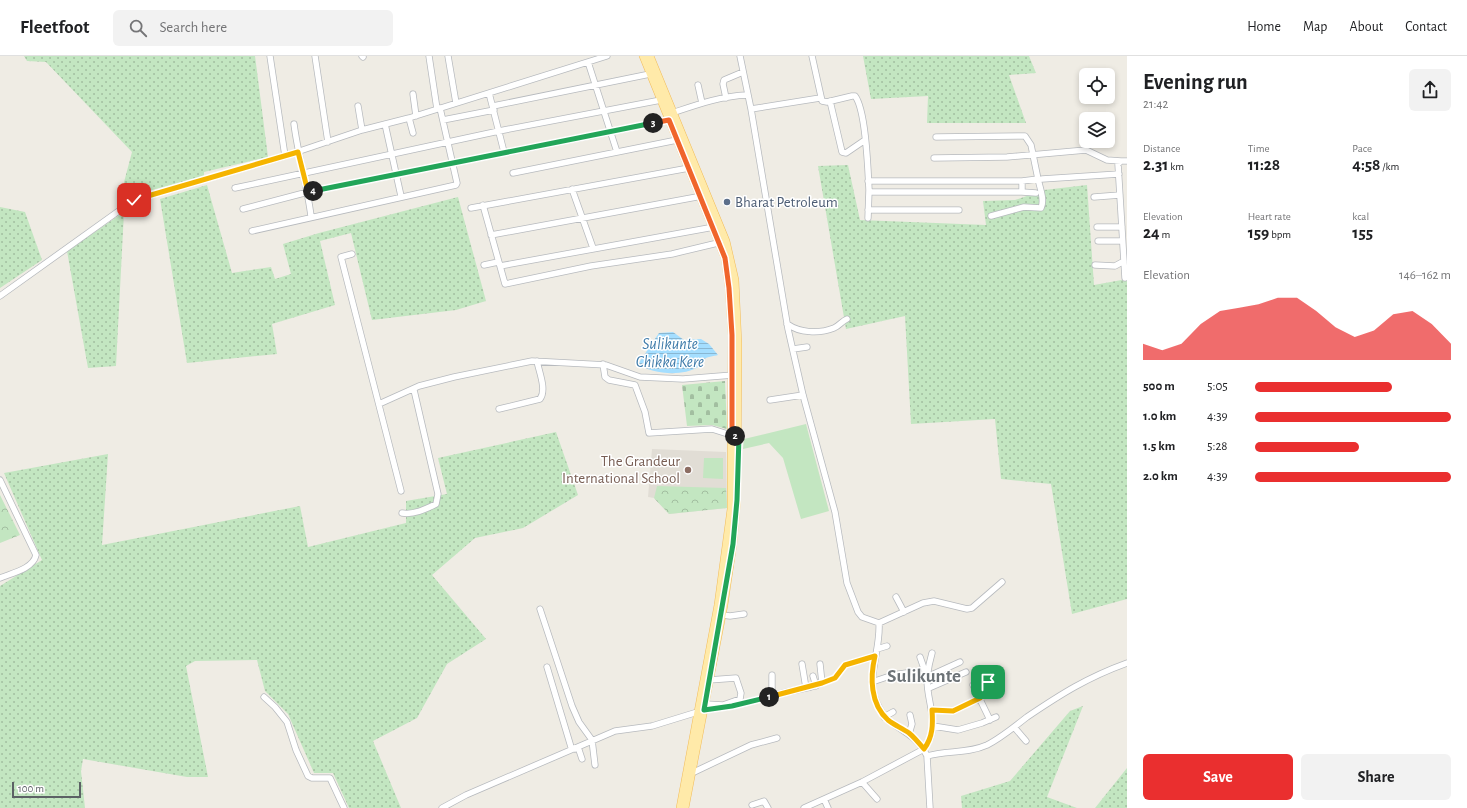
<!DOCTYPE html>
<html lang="en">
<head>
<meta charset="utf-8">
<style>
  body { margin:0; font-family:"Alegreya Sans",sans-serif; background:#f2f2f2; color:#202124; height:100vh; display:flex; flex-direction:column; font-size:15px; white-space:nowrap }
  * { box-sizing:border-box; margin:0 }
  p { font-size:13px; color:#757577 }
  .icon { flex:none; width:22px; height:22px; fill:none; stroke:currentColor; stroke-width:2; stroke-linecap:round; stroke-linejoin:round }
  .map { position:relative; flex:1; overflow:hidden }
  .panel { display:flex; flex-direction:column; background:#fff; width:340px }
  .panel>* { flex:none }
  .tools { position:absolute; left:1079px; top:12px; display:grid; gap:8px }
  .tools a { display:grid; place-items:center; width:36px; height:36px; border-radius:6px; background:#fff; box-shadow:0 2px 6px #0003; font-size:20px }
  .scale { position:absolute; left:12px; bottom:10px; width:69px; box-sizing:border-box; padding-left:4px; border:2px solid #5c6165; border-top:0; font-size:11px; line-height:14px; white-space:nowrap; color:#5c6165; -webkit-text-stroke:3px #fff; paint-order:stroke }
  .pin { position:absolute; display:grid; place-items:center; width:34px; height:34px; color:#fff; margin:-17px; border-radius:8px; box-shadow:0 2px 6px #0006 }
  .km { position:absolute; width:20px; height:20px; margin:-10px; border-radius:50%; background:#222; color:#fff; font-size:11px; line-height:20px; text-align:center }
  .round { display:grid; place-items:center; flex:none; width:42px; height:42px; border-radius:6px; background:#f2f2f2 }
  .headline { display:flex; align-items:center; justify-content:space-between; height:68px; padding:0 16px }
  h1 { font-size:22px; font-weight:700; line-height:30px }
  .metrics { display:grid; grid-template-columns:repeat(3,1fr); gap:6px; height:68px; padding:4px 16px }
  .metrics div { display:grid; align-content:center }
  .metrics b { font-size:17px; font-weight:700 }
  .metrics small { font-size:11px; font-weight:400 }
  .metrics p { font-size:11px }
  .chart { height:112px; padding:8px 16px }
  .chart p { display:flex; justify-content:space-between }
  .chart svg { width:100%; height:72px; margin-top:4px; fill:#ea2f2f; opacity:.7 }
  .button { display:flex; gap:8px; margin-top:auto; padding:8px 16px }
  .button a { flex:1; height:46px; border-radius:6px; background:#ea2f2f; color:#fff; font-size:16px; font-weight:700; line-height:46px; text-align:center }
  .button a+a { background:#f2f2f2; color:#202124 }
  ul { padding:0 16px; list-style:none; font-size:13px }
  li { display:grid; grid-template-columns:64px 48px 1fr; align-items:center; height:30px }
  li i { height:10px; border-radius:5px; background:#ea2f2f }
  header { display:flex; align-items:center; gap:24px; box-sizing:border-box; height:56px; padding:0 20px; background:#fff; border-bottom:1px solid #e0e0e0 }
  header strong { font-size:19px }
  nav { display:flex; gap:22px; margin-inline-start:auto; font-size:14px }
  .search { width:280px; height:36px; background:#f2f2f2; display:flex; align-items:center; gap:10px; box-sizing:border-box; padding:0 14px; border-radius:6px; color:#757577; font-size:15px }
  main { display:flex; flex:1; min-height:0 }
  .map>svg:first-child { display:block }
</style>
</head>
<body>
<header>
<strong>Fleetfoot</strong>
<div class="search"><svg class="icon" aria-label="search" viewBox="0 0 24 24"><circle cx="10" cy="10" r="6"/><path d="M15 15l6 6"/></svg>Search here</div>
<nav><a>Home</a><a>Map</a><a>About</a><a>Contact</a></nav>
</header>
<main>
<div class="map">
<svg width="1127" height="752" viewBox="0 0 1127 752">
  <defs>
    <pattern id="grass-dots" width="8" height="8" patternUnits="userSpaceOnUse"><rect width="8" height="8" fill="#c3e6c1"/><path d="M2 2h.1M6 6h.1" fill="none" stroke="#a2bea0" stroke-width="1.8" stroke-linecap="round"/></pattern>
    <pattern id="forest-crowns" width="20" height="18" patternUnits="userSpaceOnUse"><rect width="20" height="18" fill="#c3e6c1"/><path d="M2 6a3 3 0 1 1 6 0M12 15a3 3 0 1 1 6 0" fill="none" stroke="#a2bea0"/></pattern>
    <pattern id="cemetery-stones" width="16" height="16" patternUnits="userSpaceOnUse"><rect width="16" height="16" fill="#c3e6c1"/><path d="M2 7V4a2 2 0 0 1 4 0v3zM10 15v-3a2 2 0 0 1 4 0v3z" fill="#a2bea0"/></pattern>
    <pattern id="water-rules" width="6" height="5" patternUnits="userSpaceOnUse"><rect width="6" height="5" fill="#a4deff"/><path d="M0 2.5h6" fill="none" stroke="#89b7d2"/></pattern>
  </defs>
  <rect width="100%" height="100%" fill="#efece4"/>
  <path fill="#e1ddd5" d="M652 393 726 396 727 452 669 458 654 442 648 441Z"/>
  <path fill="url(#grass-dots)" d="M24 0H255L268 101 204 116V120L130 140 119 145 132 96 46 6 27 5Z
    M863 0H1029L1036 17 1009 19 1026 67H927L928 40 871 43Z
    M848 109 860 164 986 169 983 145 1015 144 1044 134 1087 129 1094 229 1127 223V543L1072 558 1051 428 1001 423 995 363 911 368 905 260 846 273 818 110Z
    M207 129 232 217 271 211 275 223 291 218 283 188 319 177 458 141 486 245 456 254 372 264 351 177 320 185 335 249 272 268 277 298 187 307 160 143Z
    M0 151 25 156 42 204 0 232Z
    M124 156 116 310 88 312 67 195Z
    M556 376 578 439 523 472 475 482 432 519 486 583 447 608 417 662 373 685 401 752H349L333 717H314L288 658 265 635 257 604 195 605 186 610 208 721H187L83 703 81 715 85 752H0V530L42 504 4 417 108 398 102 489 300 450 308 491 406 467V445L447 438 438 402Z
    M1083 650 1047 741 1077 752H962L961 740 1010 725 1070 655Z
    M1127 712V752H1095Z"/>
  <path fill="url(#forest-crowns)" d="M657 430 726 432 727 452 669 458 654 442Z
    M0 439 20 479 0 487Z"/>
  <path fill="url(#cemetery-stones)" d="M725 325 727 373 712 369 687 370 682 329Z"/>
  <path fill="#c3e6c1" d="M806 368 829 455 801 463 783 402 769 387 743 393 744 383Z
    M704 402H723V423L703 422Z"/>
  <path fill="url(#water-rules)" d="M673 276 684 284 701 283 709 288 718 299C714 300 706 301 703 304 701 306 700 310 698 311 682 321 652 318 638 308L659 277Z"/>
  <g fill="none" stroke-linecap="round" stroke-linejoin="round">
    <defs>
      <path id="minor" d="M270 0 285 100
        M315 0 328 86
        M362 0 363 1
        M429 0 437 53
        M448 0 456 47
        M740 0 751 53 788 273 803 339 835 456 847 527 858 556 862 561 879 567C881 597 863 625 880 653 883 658 885 662 889 665 904 676 919 682 927 700 947 694 967 698 987 689 1001 682 1014 671 1027 661 1061 638 1088 621 1127 607
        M812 0 822 45 827 46 852 40H855C866 54 868 114 869 134L871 136H1022V125H868
        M588 6 617 96
        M698 29 702 47
        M489 37 504 96
        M413 38 416 60
        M726 42 723 28 724 24 743 16
        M830 45 842 96 846 97 865 84
        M358 50 362 74
        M493 50 650 18
        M751 53 820 42
        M672 57C696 49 721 40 747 39
        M409 62 413 77
        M443 64 494 54
        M294 68C298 99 307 129 311 160
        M385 68 401 140
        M936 81 1025 80 1031 89 1038 123 1022 125
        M934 102 1007 101 1086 94 1107 104 1121 105
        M513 117 677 84
        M1042 123 1119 118
        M235 132 499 75 661 44
        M572 133 593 192
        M1022 136 1036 137
        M1094 141 1120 139
        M483 149 505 228 591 210 672 198 722 186
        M471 152 689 112
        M243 153 308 136 669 64
        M868 154H959
        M991 160 1024 151 1041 152C1045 144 1040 132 1038 123
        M868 162 869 134
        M1097 171H1122
        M252 175 456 129 457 127 440 52
        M491 179 702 140
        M1098 185H1122
        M352 198 341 201 401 435
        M484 209 498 206
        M1095 209 1115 210 1124 205
        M500 210 714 171
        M1125 222 1118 108 1121 105H1127
        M0 240 134 144 285 100 362 74 409 62 607 0
        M787 268C800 277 819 278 834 272 839 270 842 265 847 263
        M793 293 807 291
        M603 308 605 321 609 324 635 329 645 356 649 377 712 373 734 380
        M770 344 803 339
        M379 348 419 330 454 321 532 305 606 309 640 321 683 323 733 319
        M499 353 540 343C547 334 539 316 537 305
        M0 424 36 499C33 513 12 517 0 522
        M402 457C414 459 426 453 436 448L438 438 414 334
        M896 541 904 556
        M540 553 572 650 579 666 592 684 595 709
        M722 559 730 560 744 558
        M879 567 923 547 934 545 967 553 972 552 1002 526
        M877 593 887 590
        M920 601 927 621 960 606
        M802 608 806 632
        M820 608 822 627
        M547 611 571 691 575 693
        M985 614 990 625
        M772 619V640
        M813 620 816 630
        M872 626 893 619 906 617
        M973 629 990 664
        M929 632 966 616
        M977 636C985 631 990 625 1000 621
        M264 641 275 651 287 666 296 694 308 720 312 722H330L344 752
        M705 648 723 649 740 643 741 637 736 622 709 624
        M932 654 953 655 980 642
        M884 661 893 656
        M933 670 958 674 982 667 996 661
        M1014 671 1026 685
        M909 678 912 668 910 659
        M578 691 582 703
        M927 700 930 752
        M692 717 751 689 777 682
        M862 726 877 743
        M824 743 828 752
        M752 749 764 745 768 752
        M442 752 466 739 615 675 652 670 704 654 732 650 787 636 811 631 835 622 845 609 875 600
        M804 752 862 726 924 693C942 670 926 646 927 621 928 614 930 604 932 597"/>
      <path id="major" d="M643 0 725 202 729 232 732 279 731 453 718 549 680 752
        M650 0 726 185 735 224 738 289 737 443 733 488 724 549 685 752"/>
    </defs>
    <use href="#minor" stroke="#b7babe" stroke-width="7"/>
    <use href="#major" stroke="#f2bc5a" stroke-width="8"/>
    <use href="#minor" stroke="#fff" stroke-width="5.5"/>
    <use href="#major" stroke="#ffeaa9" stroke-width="7"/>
  </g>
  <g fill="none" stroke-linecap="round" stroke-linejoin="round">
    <defs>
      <path id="split-1" d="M769 641 822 627 835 622 845 609 875 600C870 621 870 648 888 664 894 669 902 672 909 677 914 681 919 687 924 693 933 681 933 668 932 654L953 655 980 642 977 636 986 631 988 626"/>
      <path id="split-2" d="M735 380H739L737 444 733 488 704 654 732 650 769 641"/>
      <path id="split-3" d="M653 67 669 64 725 202 729 232 732 279V380H735"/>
      <path id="split-4" d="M313 135 653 67"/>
      <path id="split-5" d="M134 144 298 96 308 136 313 135"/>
    </defs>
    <use href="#split-1" stroke="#fff" stroke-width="8"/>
    <use href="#split-2" stroke="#fff" stroke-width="8"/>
    <use href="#split-3" stroke="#fff" stroke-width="8"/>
    <use href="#split-4" stroke="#fff" stroke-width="8"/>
    <use href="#split-5" stroke="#fff" stroke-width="8"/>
    <use href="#split-1" stroke="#f5b400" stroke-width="5"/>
    <use href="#split-2" stroke="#22a559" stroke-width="5"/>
    <use href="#split-3" stroke="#f0652b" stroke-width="5"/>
    <use href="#split-4" stroke="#22a559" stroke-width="5"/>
    <use href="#split-5" stroke="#f5b400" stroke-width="5"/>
  </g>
  <circle fill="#5c6f8a" stroke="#fff" stroke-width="1.5" cx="727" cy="146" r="4"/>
  <circle fill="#8d6e63" stroke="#fff" stroke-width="1.5" cx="688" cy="414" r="4"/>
  <g text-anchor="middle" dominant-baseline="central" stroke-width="3" stroke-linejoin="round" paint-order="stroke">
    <g font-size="15" fill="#4e5e75" stroke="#fff" text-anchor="start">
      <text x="735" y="146">Bharat Petroleum</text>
    </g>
    <g font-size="15" fill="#785e54" stroke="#fff" text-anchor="end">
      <text x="680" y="405">The Grandeur<tspan x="680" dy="17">International School</tspan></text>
    </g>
    <g font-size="16" font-style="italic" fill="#3d7aa9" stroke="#fff">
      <text x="670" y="288">Sulikunte<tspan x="670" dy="18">Chikka Kere</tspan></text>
    </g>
    <g font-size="19" font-weight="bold" fill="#6d7377" stroke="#fff">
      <text x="924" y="620">Sulikunte</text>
    </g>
  </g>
</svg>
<div class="tools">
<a><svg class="icon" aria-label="locate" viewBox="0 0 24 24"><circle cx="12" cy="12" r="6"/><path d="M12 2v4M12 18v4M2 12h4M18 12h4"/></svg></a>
<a><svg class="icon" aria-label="layers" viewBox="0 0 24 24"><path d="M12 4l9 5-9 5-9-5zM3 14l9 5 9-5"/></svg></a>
</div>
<div class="scale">100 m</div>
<div class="pin" style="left:988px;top:626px;background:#1e9e55"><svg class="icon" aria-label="arrive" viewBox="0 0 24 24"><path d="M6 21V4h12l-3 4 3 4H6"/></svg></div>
<div class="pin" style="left:134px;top:144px;background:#d93025"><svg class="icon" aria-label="check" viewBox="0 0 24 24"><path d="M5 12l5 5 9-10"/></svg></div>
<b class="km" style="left:769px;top:641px">1</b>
<b class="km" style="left:735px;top:380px">2</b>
<b class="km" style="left:653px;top:67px">3</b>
<b class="km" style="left:313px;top:135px">4</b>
</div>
<section class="panel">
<div class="headline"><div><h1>Evening run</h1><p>21:42</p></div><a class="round"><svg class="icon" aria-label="share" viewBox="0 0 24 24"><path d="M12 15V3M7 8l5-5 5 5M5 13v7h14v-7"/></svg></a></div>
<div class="metrics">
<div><p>Distance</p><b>2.31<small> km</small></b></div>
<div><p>Time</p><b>11:28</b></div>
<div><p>Pace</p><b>4:58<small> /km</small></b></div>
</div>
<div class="metrics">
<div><p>Elevation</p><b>24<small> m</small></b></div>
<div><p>Heart rate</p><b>159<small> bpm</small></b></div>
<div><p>kcal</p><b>155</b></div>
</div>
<div class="chart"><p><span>Elevation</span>146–162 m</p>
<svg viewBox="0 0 160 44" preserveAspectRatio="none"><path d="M0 44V34L10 38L20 34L30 22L40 14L50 12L60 10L70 6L80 6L90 14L100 24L110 30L120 26L130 16L140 14L150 22L160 34V44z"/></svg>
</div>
<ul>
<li><b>500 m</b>5:05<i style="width:70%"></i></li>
<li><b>1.0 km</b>4:39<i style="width:100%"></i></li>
<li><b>1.5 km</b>5:28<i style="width:53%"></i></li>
<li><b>2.0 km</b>4:39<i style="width:100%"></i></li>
</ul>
<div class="button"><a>Save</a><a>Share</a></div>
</section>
</main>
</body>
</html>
